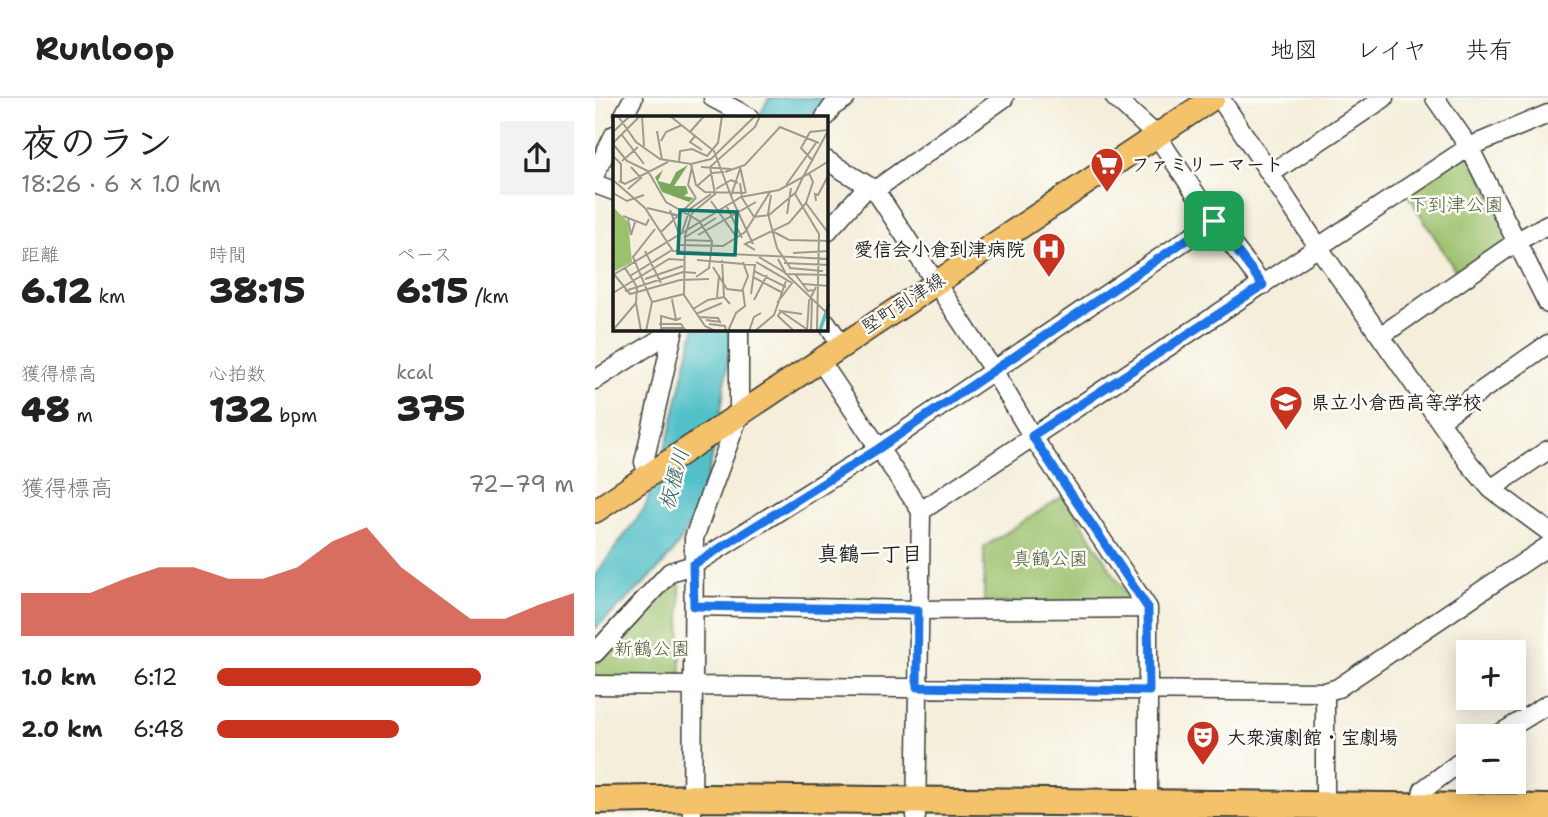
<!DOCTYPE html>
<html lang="ja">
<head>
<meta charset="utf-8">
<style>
  body { margin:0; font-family:"Shantell Sans","Klee One",sans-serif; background:#f2f2f2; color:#222; height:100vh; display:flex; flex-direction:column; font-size:26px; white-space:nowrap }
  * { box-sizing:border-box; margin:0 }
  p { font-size:23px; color:#767676 }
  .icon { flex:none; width:38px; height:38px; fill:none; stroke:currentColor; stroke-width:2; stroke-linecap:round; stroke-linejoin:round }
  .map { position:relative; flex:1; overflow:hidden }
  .panel { display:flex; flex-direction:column; background:#fff; width:595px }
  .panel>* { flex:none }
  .tools { position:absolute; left:861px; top:542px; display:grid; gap:14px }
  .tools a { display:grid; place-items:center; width:70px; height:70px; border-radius:0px; background:#fff; box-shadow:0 4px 18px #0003; font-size:35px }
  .pin { position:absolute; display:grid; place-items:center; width:60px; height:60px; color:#fff; margin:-30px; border-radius:14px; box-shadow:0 4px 10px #0006 }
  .round { display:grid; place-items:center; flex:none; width:74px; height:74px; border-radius:0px; background:#f2f2f2 }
  .overview { display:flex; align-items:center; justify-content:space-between; height:119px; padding:0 21px }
  h1 { font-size:38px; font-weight:800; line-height:52px }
  .metrics { display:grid; grid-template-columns:repeat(3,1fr); gap:10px; height:119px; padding:7px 21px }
  .metrics div { display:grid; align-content:center }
  .metrics b { font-size:35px; font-weight:800 }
  .metrics small { font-size:19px; font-weight:400 }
  .metrics p { font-size:19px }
  .chart { height:196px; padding:14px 21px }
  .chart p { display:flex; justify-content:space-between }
  .chart svg { width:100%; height:126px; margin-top:7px; fill:#c8321e; opacity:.7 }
  ul { padding:0 21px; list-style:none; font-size:23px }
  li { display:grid; grid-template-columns:112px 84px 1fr; align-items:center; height:52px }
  li i { height:18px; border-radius:9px; background:#c8321e }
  header { display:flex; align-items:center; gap:42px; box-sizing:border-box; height:98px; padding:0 35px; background:#fff; border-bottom:2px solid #e0e0e0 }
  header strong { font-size:33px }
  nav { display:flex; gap:38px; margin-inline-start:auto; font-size:24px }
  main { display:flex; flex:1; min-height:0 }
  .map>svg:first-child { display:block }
</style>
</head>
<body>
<header>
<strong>Runloop</strong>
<nav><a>地図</a><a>レイヤ</a><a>共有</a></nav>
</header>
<main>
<section class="panel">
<div class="overview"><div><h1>夜のラン</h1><p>18:26 · 6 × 1.0 km</p></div><a class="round"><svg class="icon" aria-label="share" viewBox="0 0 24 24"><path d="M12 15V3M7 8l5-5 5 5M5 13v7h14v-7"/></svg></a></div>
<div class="metrics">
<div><p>距離</p><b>6.12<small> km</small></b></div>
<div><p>時間</p><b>38:15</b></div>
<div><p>ペース</p><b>6:15<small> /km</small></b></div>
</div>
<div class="metrics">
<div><p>獲得標高</p><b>48<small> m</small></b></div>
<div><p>心拍数</p><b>132<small> bpm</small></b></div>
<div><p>kcal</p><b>375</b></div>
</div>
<div class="chart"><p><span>獲得標高</span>72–79 m</p>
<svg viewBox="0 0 160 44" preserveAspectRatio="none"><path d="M0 44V29L10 29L20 29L30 24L40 20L50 20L60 24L70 24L80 20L90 11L100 6L110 20L120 29L130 38L140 38L150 33L160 29V44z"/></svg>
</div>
<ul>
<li><b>1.0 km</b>6:12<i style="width:74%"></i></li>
<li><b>2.0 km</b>6:48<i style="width:51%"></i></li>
</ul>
</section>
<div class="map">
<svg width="953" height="719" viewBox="0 0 953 719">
  <rect width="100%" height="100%" fill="#fdfcf7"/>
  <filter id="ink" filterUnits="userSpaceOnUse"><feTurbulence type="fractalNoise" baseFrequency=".0143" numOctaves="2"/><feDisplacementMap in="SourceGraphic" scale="14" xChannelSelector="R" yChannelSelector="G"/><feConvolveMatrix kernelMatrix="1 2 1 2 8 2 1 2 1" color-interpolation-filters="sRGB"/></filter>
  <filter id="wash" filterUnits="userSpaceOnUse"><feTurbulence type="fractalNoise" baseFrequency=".00686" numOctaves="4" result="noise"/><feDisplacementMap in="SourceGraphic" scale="28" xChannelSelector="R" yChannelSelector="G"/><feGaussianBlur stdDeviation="1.57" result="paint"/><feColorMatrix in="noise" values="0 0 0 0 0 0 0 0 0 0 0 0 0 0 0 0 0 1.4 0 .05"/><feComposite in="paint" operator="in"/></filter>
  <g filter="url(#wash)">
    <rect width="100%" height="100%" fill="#f4eeda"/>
    <path fill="#9bc16c" stroke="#5c6e44" stroke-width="2" d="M874 52 921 149 867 183 812 95Z
      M470 397 533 500 528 507 389 505V449Z
      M85 479 86 582 0 580V568Z"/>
    <path fill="#52c0c7" stroke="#376e72" stroke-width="2" d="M174 0H239L214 19H164Z
      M99 231H138C126 303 121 402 73 460 52 486 24 508 0 531V477L50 410 76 331Z"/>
  </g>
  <g filter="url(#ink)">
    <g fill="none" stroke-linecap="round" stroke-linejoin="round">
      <defs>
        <path id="minor" d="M118 0 154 19
          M520 0 562 38 619 123 668 187
          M625 0 724 150 874 365 896 391 953 433
          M840 0 874 49 953 206
          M28 19 38 0
          M230 19 237 9 251 0
          M231 62 280 92 398 272 437 338 553 510V719
          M0 76 19 37
          M675 76 789 0
          M0 86 19 93
          M280 92 409 0
          M231 135 273 88
          M231 224 240 237
          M787 237 921 144 953 126
          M224 261 326 413 321 719
          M0 282 79 232
          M845 322 953 246
          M53 377 49 364 79 231
          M896 391 953 352
          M326 413 874 49 953 16
          M99 508 323 512 553 510
          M0 555 75 474 98 467 283 351 619 123
          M0 587 730 594 743 590 953 448
          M730 594V717
          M900 639 953 606
          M825 708 828 692 873 658
          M97 719 99 440 144 317V231"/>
        <path id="major" d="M0 413 618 0"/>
        <path id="highway" d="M0 702 113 700 953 710"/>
      </defs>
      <use href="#minor" stroke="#3c3c38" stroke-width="21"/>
      <use href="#major" stroke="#3c3c38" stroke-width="26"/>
      <use href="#highway" stroke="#3c3c38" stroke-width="30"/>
      <use href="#minor" stroke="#fff" stroke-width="18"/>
      <use href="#major" stroke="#f3c26a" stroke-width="23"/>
      <use href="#highway" stroke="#f3c26a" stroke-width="26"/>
    </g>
  </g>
  <g fill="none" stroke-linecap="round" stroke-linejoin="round" filter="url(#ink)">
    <defs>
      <path id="route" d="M619 123 668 187 437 338 553 510 554 593 322 589 323 512 99 508 98 467 283 351Z"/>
    </defs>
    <use href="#route" stroke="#fff" stroke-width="14"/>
    <use href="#route" stroke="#1a73e8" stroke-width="9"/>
  </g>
  <defs>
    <symbol id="supermarket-pin" viewBox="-11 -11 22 30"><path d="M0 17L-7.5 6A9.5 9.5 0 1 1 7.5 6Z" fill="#c8321e" stroke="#fdfcf7"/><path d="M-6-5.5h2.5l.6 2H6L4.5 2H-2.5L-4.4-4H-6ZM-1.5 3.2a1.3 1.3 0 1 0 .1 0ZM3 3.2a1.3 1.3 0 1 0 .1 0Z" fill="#fff"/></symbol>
    <symbol id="hospital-pin" viewBox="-11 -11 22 30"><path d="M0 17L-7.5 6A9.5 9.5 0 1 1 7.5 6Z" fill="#c8321e" stroke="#fdfcf7"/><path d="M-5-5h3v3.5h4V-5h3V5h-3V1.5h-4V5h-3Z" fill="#fff"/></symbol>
    <symbol id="school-pin" viewBox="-11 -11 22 30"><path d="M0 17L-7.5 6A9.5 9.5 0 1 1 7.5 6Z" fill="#c8321e" stroke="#fdfcf7"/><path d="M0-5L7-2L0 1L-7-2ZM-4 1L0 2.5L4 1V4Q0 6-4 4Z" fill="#fff"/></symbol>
    <symbol id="theatre-pin" viewBox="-11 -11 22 30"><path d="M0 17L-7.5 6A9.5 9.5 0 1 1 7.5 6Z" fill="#c8321e" stroke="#fdfcf7"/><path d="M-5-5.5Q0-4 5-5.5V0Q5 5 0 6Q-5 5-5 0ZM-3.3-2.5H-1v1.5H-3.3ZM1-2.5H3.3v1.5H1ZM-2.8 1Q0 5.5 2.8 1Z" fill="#fff"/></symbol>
  </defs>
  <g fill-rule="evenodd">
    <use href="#supermarket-pin" x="493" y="47" width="38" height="52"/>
    <use href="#hospital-pin" x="435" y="132" width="38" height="52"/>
    <use href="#school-pin" x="672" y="285" width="38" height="52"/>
    <use href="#theatre-pin" x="589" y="620" width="38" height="52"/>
  </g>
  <g text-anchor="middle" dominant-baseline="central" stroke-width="5" stroke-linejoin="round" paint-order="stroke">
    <g font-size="19" font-weight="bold" fill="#1c1c1c" stroke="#fdfcf7" text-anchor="start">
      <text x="536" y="66">ファミリーマート</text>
      <text x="430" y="151" text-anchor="end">愛信会小倉到津病院</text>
      <text x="716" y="304">県立小倉西高等学校</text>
      <text x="632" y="639">大衆演劇館・宝劇場</text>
    </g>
    <g font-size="19" fill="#4f5e3c" stroke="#fdfcf7">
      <text x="861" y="106">下到津公園</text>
      <text x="455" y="460">真鶴公園</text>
      <text x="57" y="550">新鶴公園</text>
    </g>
    <g font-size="19" fill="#1c1c1c" stroke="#fdfcf7">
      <text transform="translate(308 205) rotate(-33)">堅町到津線</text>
    </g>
    <g font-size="21" font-style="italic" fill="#325e60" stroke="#fdfcf7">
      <text transform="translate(79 381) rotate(-75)">板櫃川</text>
    </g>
    <g font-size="21" font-weight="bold" fill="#1c1c1c" stroke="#fdfcf7">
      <text x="275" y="456">真鶴一丁目</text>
    </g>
  </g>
  <g transform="translate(18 18)">
    <rect width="215" height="215" fill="#f4eeda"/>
    <path d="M0 91 15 106 19 146 0 156Z" fill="#9bc16c"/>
    <path d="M75 49 61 70H73L75 77 71 80 81 82 76 86 49 76 42 61 50 54 45 65 57 68 63 56Z" fill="#7ca760"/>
    <path fill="none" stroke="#52c0c7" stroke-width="3.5" d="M207 214 216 188"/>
    <path fill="none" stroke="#9e9a8e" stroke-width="2" d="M5 0 23 26 47 43 78 48 98 43 142 0M29 0 31 30M57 0 101 35 120 85M44 15 49 44M0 16 17 0M77 16 91 0M9 19 31 48M82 20 77 26 89 34M48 25 53 16 69 9M0 27 27 0M0 28 14 45 35 55 53 86 86 105 99 125 98 136 96 152 83 161M0 40 8 48V65M9 45 25 31M200 45 188 32 197 16 215 14M66 46 67 35 79 33 94 40 105 27 109 0M78 48 83 69 92 76 132 77M79 51 75 69 83 82M88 51 118 53M127 51 133 77M112 56 132 49 167 11 206 27M0 64 32 92 60 135 216 143M6 65 12 68 55 46M127 67 129 82 141 101 156 99 182 77M173 69 203 27M84 70 99 57 111 56M15 73 28 62 18 51M103 73 118 64 125 67M0 77 14 85 31 79M158 79 155 98 164 132 178 153M118 80 127 53M98 85 124 122M120 85 140 128M203 85 202 78 205 79 215 60M193 87 216 118M113 89 129 122M34 92 68 100M57 94 66 118M174 98 178 72M10 100 33 109 36 103M15 103 18 119 22 106M48 116 83 82M69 116 77 93 98 78M161 116 176 124 216 125M85 119 143 86M71 122 103 102M72 124 99 125M64 129 110 130 132 116 157 76M142 134 132 128 176 107 193 87 200 66 196 57M32 135 48 167M180 137 216 135M146 141 171 156 216 199M165 143 173 158 216 159M84 144 142 149 138 178M109 144 111 181 117 188M143 146 179 167 164 187M171 147 216 149M100 151 114 173 130 175 132 190 123 197 115 215M176 152 210 155M141 155 173 171M0 157 17 178 67 164 96 163M182 158 195 175 200 174M0 159 128 81 166 74 190 61 216 13M17 160 59 134M140 161 168 176M32 163 70 150M190 168 216 170M12 175 70 156 83 157M129 175 135 160 130 146M0 177 56 143 71 144M104 181 106 159M59 183 63 204 68 202M141 184 154 159M39 186 71 178M23 187 28 215M80 193 95 184 111 181M166 194 195 214M168 195 165 200 181 215M168 195 189 198M83 198 109 187M85 201 105 202 107 206 93 204M46 208H68L73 215M96 208 112 210 113 215M47 212H70M0 214 23 187 24 171 12 152M33 215 39 186 20 141 42 113M48 215V200L63 204M102 215 92 210 71 179 72 120 79 97 102 78 97 51 142 11 147 0M136 215 141 201 148 197M142 215 161 199 173 165M194 215 196 185 203 171M198 215 199 183M204 215 206 118 182 78 190 61 216 45"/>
    <path fill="#0f766e" fill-opacity="0.15" stroke="#0f766e" stroke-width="3.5" d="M67 94 124 96 122 139 65 137Z"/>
    <rect width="215" height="215" fill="none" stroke="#1c1c1c" stroke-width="3.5"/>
  </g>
</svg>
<div class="tools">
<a>+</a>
<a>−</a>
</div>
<div class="pin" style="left:619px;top:123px;background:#1e9e55"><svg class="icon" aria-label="arrive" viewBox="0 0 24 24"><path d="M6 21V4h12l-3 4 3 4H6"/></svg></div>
</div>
</main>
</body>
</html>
